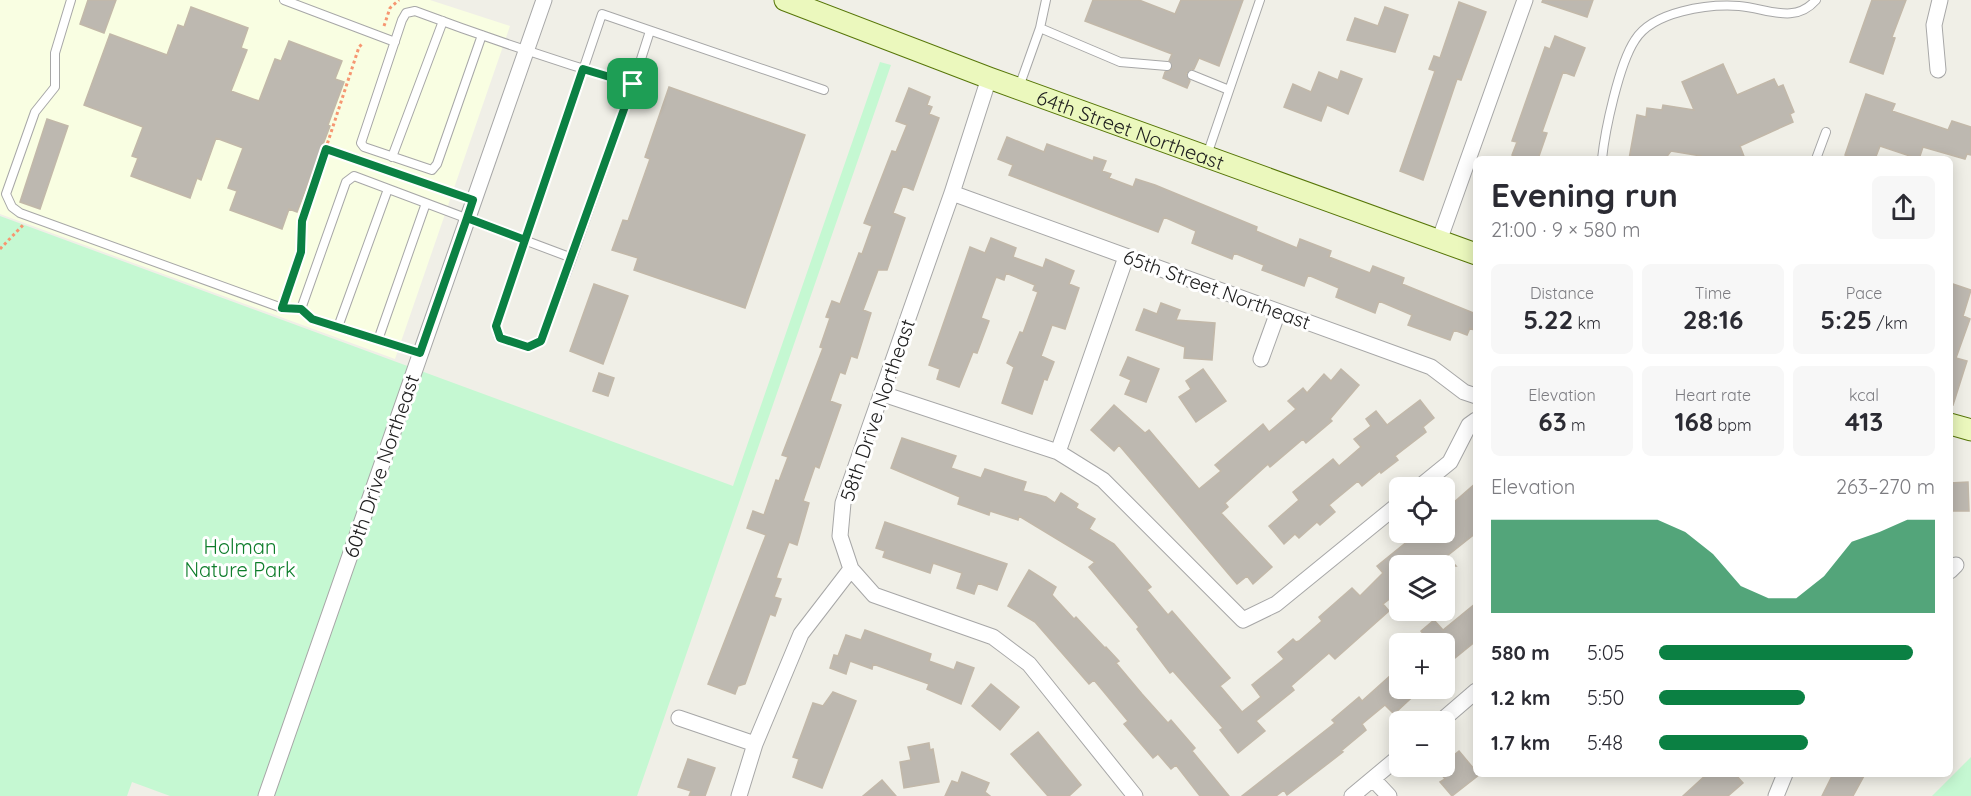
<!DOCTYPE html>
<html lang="en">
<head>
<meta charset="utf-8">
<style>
  body { margin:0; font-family:Quicksand,sans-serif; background:#f7f7f7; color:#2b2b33; height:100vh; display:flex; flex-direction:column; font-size:22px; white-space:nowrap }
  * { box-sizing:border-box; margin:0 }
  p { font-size:20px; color:#7c7c81 }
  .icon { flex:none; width:33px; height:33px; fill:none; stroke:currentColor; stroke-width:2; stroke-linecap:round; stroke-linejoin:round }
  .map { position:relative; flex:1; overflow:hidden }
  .side { position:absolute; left:1473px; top:156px; width:480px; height:621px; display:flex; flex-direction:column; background:#fff; border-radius:9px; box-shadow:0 3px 15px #0003 }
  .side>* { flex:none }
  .controls { position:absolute; left:1389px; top:477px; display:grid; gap:12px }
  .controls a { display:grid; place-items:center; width:66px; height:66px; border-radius:9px; background:#fff; box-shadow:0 3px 15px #0003; font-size:30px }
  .pin { position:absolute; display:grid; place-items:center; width:51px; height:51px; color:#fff; margin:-26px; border-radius:12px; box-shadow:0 3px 9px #0006 }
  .round { display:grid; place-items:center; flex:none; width:63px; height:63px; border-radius:9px; background:#f7f7f7 }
  .overview { display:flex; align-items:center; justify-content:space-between; height:102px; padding:0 18px }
  h1 { font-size:33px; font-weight:800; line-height:45px }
  .figures { display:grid; grid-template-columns:repeat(3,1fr); gap:9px; height:102px; padding:6px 18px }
  .figures div { display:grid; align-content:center; border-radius:9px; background:#f7f7f7; text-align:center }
  .figures b { font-size:26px; font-weight:800 }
  .figures small { font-size:16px; font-weight:400 }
  .figures p { font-size:16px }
  .chart { height:168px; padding:12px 18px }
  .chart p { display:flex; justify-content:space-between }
  .chart svg { width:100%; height:108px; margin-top:6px; fill:#0b8043; opacity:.7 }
  ul { padding:0 18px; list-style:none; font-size:20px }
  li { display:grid; grid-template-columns:96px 72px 1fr; align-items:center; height:45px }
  li i { height:15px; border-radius:8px; background:#0b8043 }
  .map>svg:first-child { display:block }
</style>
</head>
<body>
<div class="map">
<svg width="1971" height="796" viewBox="0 0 1971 796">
  <rect width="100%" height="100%" fill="#f0efe7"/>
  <path fill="#f9fee2" d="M0 0H430L510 26 395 359 0 214Z"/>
  <path fill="#c5f8d2" d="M880 62 891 65 637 796H170L132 782 127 796H0V216L733 486Z
    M1971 757V796H1932Z"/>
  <path fill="#bdb8b0" stroke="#c2b8a9" stroke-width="1.5" d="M88 0H116L104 33 80 24Z
    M1093 0H1139L1175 14 1181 0H1243L1219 66 1199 58 1194 69 1186 73 1190 81 1187 88 1163 78 1165 72 1172 69 1169 61 1172 54 1085 21Z
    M1543 0H1593L1587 17 1542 2Z
    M1872 0H1906L1892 37 1895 38 1883 74 1850 62Z
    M1459 2 1486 12 1461 80 1457 79 1423 180 1400 171 1435 71 1429 69 1434 56 1440 58Z
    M191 7 248 28 241 48 247 50 231 91 259 101 275 59 281 61 289 41 342 61 335 79 344 82 328 125 330 126 297 212 289 209 282 229 230 210 237 191 228 188 243 148 216 138 201 180 197 178 190 198 131 176 138 158 132 156 143 127 84 105 110 34 167 55 178 25 184 27Z
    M1385 7 1408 15 1395 52 1347 40 1355 18 1378 26Z
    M1555 36 1585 48 1574 76 1563 72 1542 132 1547 133 1538 159H1522L1512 155 1517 142 1512 141 1545 47 1550 49Z
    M1723 64 1737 95 1774 79 1778 87 1783 85 1794 112 1790 114 1793 122 1740 146 1745 159H1702L1701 156 1671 151 1665 159H1629L1637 115 1646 117 1647 108 1662 110 1663 105 1694 110 1682 82Z
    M1341 71 1362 79 1348 114 1327 105 1321 121 1284 107 1293 84 1311 92 1319 72 1338 80Z
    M669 87 805 135 745 308 634 270 638 258 612 250 623 220 628 221 650 159 645 157Z
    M909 88 930 97 927 105 932 107 929 114 939 118 913 190 903 186 893 213 905 218 887 270H878L863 310 871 313 857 358 851 356 845 374 840 372 830 401 841 405 819 468 815 466 803 501 809 503 797 545 789 542 776 578 781 579 774 597 781 599 775 616 770 614 745 684 738 686 735 694 708 684 766 535 747 528 753 511 764 515 776 480 779 481 788 457 782 455 823 348 820 347 830 318 826 317 832 301 840 304 859 253 862 254 872 226 864 223 892 151 896 152 907 125 896 121Z
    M1866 94 1895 104 1892 111 1948 130 1952 121 1971 127V155L1967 154 1965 159 1923 147 1919 159 1880 146 1875 159H1857L1845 155Z
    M47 119 68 126 40 209 20 202Z
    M1007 137 1044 152 1047 144 1093 161 1094 157 1106 161 1102 171 1111 174 1109 178 1133 187 1136 179 1155 185 1257 227 1256 231 1297 248 1300 239 1331 251 1329 257 1370 273 1373 266 1404 278 1402 284 1476 314V331L1470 328 1467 335 1454 330 1450 340 1408 325 1412 315 1379 301 1375 313 1336 297 1339 288 1308 275 1304 286 1262 270 1264 265 1234 253 1232 259 1192 243 1196 231 1164 217 1158 232 1009 175 1013 165 998 159Z
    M991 238 1016 248 1013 257 1043 268 1046 259 1074 271 1069 284 1079 288 1065 329 1052 325 1041 356 1054 362 1047 380 1044 379 1032 414 1002 403 1014 367 1007 363 1020 332 1023 333 1038 292 1033 290 1035 285 1006 273 1004 280 996 277 981 318 989 321 977 353 973 352 959 387 937 379 940 369 929 365 970 247 985 253Z
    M1950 283 1971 290 1963 316 1970 319 1956 358 1967 361 1953 405 1950 404Z
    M594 284 628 296 603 364 570 351Z
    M1161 303 1180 310 1176 320 1215 323 1212 360 1184 358 1185 347 1136 330 1144 309 1157 314Z
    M1128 357 1159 369 1146 402 1125 394 1131 380 1120 375Z
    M1203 369 1226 401 1196 422 1179 397 1191 389 1186 381Z
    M1341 369 1359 385 1330 419 1332 421 1306 443 1303 439 1270 467 1268 464 1225 503 1228 507 1221 513 1272 567 1253 584 1247 576 1237 584 1119 445 1114 451 1091 430 1114 405 1145 433 1149 430 1199 489 1221 471 1215 465 1263 424 1269 432 1296 409 1288 401 1303 388 1307 393 1324 374 1331 381Z
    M599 373 614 378 608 396 593 391Z
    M1420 400 1434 418 1423 427 1426 432 1395 456 1398 460 1381 473 1380 471 1362 486 1358 481 1329 505 1335 512 1320 525 1317 522 1299 538 1295 534 1284 544 1269 526 1299 500 1293 492 1333 459 1339 466 1361 447 1354 439 1371 426 1366 419 1376 411 1387 425Z
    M902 438 956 456 951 468 981 478 985 469 1026 482 1023 491 1046 497 1055 503 1061 493 1078 504 1076 508 1095 519 1089 529 1114 544 1151 587 1147 590 1168 615 1172 611 1230 678 1220 686 1242 712 1261 697 1252 685 1284 659 1278 652 1293 639 1296 642 1299 641 1322 621 1319 617 1352 588 1360 596 1383 573 1377 566 1419 532H1444V511L1476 483V533L1447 556 1456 566H1400V591L1383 604 1389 611 1335 659 1329 653 1291 686 1294 690 1256 721 1265 731 1238 753 1220 730 1223 728 1173 671 1170 673 1137 629 1139 627 1089 567 1095 562 1019 516 1018 520 990 511 989 515 958 504 960 497 891 468Z
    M1968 482 1969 511H1950V483Z
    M885 522 1007 564 997 590 978 583 974 594 957 588 962 573 933 563 930 573 883 557 885 551 876 548Z
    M1029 570 1056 587 1052 595 1074 619 1076 617 1105 648 1106 647 1119 661 1116 663 1142 694 1168 723 1171 720 1195 748 1192 751 1229 796H1200L1176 765 1171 769 1158 754 1153 758 1124 724 1128 721 1094 680 1089 684 1035 622 1008 606Z
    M1476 603V641L1444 667V644H1426L1429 641 1421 631 1434 620 1443 630Z
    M865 630 931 654 929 661 954 670 957 662 974 668 961 704 927 689 929 684 873 664 872 669 850 661 846 674 830 668 834 655 838 656 846 635 861 640Z
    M1400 667V688H1422L1394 714 1385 705 1362 724 1366 730 1341 751 1343 752 1287 795 1284 790 1276 796H1242L1335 723 1332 720 1359 697 1362 701Z
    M991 684 1019 707 1000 730 972 706Z
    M833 692 856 701 822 788 793 777 799 759 793 757 813 703 823 706Z
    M1038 732 1081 785 1069 796H1048L1011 754Z
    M929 743 930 750 933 749 939 782 904 788 900 762 911 760 908 747Z
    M1459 751 1479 775 1452 796 1440 782 1445 779 1437 769 1444 766V763Z
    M688 759 715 768 705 796H689L691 791 678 787Z
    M962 772 989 783 985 792 990 796H945L952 781 958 783Z
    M1707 774H1735L1743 783 1728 796H1683Z
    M1833 774H1865L1853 796H1822Z
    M882 780 896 796H863Z"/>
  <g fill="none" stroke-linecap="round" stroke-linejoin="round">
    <defs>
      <path id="service" d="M71 0 55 53V87L35 112 6 194 12 207 20 213 282 308 301 309
        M284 0 395 42
        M1040 28 1046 0
        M1192 75 1229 90
        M633 84 650 31
        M1019 87 1040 28 1120 62 1167 66
        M1207 155 1260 0
        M392 157 443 21
        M1602 159C1605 130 1619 64 1635 40 1653 11 1708 4 1739 6 1767 8 1794 25 1816 0
        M1816 159 1826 132
        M572 258 541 341 528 347 499 338 496 326 602 14 824 90
        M338 327 388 189
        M378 340 426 203
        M420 353 312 319 301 309 346 182 354 176 572 258 633 84C559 62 487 38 415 11L406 13 402 20 361 143 364 147 432 170 437 164 482 35"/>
      <path id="minor" d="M1938 70 1934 25 1940 0
        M952 193 1431 367 1464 392 1476 396
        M1439 241 1525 0
        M1261 359 1278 312
        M883 394 1058 452 1103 480 1243 620 1276 604 1400 503
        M1058 452 1126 257
        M1418 488 1450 462 1469 425 1476 420
        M851 569 874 595 993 637 1029 664 1135 796
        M1950 571 1956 565
        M679 718 755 744
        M1440 722 1476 691
        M1373 779 1389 796
        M266 796 544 0
        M739 796 755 744 801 634 851 569 840 536 843 503 952 193 989 78
        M1352 796 1400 756
        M1776 796 1785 774"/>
      <g id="secondary">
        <path id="s1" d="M785 0 989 78 1476 254"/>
        <path d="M1950 424 1971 430"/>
      </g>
    </defs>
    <use href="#service" stroke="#a7a7a7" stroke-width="10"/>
    <use href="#minor" stroke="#a7a7a7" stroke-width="17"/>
    <use href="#secondary" stroke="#577608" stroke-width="23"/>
    <path stroke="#f69671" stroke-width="3" stroke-dasharray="3 3" stroke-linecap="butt" d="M384 26 390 8 399 0
      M326 149 460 196
      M0 249 23 225
      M286 299 301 252 302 221 359 47 363 43"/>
    <use href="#service" stroke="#fff" stroke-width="8"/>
    <use href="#minor" stroke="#fff" stroke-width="15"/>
    <use href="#secondary" stroke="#ebf8bd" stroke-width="21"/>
  </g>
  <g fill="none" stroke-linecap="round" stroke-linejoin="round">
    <defs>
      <path id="route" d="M633 84 583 69 525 240 467 218 473 200 326 149 302 221 301 252 282 308 301 309 312 319 420 353 467 218 525 240 496 326 500 338 528 347 541 341 633 84"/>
    </defs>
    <use href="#route" stroke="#fff" stroke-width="12"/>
    <use href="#route" stroke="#0b8043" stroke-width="8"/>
  </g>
  <g text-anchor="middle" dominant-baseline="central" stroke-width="6" stroke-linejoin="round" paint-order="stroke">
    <g font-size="20" fill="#202020" stroke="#fff">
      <text stroke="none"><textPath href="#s1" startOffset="369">64th Street Northeast</textPath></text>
      <text transform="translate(1217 289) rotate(20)">65th Street Northeast</text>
      <text transform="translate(877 410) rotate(-71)">58th Drive Northeast</text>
      <text transform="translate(381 466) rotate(-71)">60th Drive Northeast</text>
    </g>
    <g font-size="20" fill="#0e7d2b" stroke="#fff">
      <text x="240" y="546">Holman<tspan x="240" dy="23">Nature Park</tspan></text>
    </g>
  </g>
</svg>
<div class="controls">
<a><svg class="icon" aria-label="locate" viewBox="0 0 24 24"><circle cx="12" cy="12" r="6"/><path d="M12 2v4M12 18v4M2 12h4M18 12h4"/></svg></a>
<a><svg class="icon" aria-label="layers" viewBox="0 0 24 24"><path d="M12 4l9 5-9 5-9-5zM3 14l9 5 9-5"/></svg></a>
<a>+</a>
<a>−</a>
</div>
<div class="pin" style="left:633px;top:84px;background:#1e9e55"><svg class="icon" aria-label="arrive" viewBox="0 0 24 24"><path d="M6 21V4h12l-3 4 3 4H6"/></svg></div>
<section class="side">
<div class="overview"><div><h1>Evening run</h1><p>21:00 · 9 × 580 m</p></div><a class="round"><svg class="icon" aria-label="share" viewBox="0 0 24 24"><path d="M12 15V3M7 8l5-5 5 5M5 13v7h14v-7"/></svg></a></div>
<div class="figures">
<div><p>Distance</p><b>5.22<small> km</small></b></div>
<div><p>Time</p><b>28:16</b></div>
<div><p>Pace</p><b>5:25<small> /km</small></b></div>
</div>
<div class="figures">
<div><p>Elevation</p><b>63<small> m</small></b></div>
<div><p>Heart rate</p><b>168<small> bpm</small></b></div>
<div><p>kcal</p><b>413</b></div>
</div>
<div class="chart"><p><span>Elevation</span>263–270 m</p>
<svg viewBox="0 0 160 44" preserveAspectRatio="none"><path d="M0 44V6L10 6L20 6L30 6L40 6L50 6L60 6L70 11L80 20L90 33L100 38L110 38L120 29L130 15L140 11L150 6L160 6V44z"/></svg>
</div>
<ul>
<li><b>580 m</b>5:05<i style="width:92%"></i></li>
<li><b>1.2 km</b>5:50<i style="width:53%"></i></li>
<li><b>1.7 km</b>5:48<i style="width:54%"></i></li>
</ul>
</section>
</div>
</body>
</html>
